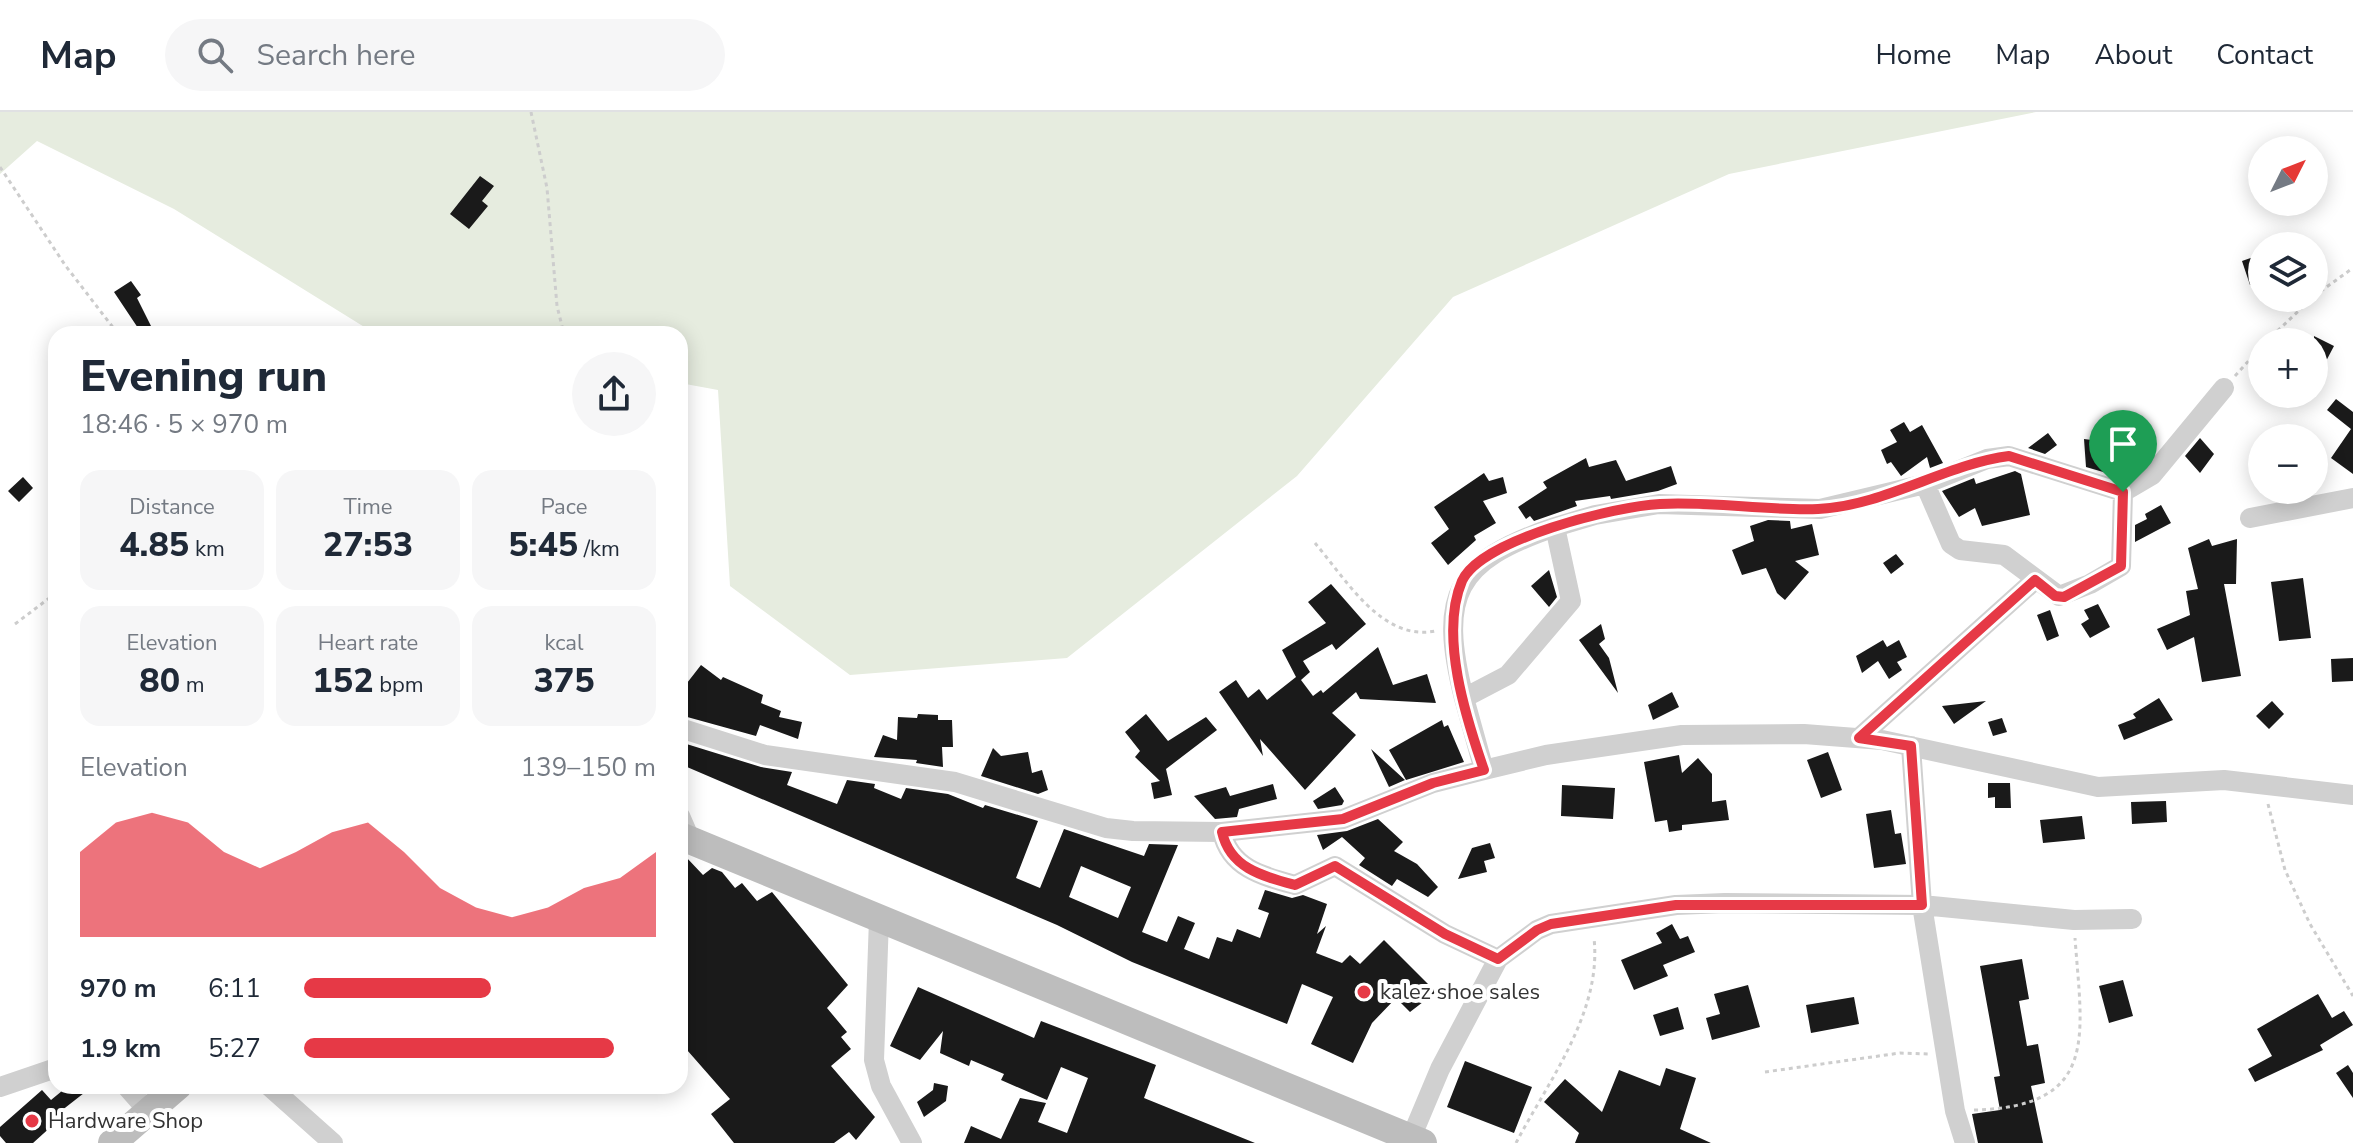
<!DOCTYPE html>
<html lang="en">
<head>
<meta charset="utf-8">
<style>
  body { margin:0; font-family:"Nunito Sans",sans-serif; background:#f6f6f7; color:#1f2937; height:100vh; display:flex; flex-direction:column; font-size:30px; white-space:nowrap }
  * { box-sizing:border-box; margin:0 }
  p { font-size:26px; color:#747a83 }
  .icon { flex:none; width:44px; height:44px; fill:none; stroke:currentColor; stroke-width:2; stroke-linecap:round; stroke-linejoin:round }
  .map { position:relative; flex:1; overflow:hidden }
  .panel { position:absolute; left:48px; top:214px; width:640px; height:768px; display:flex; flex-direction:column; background:#fff; border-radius:24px; box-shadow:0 4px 20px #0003 }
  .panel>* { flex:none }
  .needle { width:52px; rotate:48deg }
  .tools { position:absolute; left:2248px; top:24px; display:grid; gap:16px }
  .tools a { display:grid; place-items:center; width:80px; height:80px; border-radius:50%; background:#fff; box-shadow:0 4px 20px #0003; font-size:40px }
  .pin { position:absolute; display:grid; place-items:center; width:68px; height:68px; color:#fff; margin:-82px -34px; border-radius:50% 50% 50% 0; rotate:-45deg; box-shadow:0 0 8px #0007 }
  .pin .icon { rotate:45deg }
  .round { display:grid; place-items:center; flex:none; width:84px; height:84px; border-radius:42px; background:#f6f6f7 }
  .headline { display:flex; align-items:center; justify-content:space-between; height:136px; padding:0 32px }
  h1 { font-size:44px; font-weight:800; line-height:60px }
  .figures { display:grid; grid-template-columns:repeat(3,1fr); gap:12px; height:136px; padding:8px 32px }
  .figures div { display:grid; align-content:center; border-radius:20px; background:#f6f6f7; text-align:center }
  .figures b { font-size:34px; font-weight:800 }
  .figures small { font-size:22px; font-weight:400 }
  .figures p { font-size:22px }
  .chart { height:224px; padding:16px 32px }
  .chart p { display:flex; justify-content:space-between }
  .chart svg { width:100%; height:144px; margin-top:8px; fill:#e63946; opacity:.7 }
  ul { padding:0 32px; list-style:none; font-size:26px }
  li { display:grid; grid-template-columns:128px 96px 1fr; align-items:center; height:60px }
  li i { height:20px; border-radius:10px; background:#e63946 }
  header { display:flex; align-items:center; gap:48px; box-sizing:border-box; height:112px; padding:0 40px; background:#fff; border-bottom:2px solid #e0e1e3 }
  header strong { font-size:38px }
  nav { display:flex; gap:44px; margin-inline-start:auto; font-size:28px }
  .search { width:560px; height:72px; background:#f6f6f7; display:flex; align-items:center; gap:20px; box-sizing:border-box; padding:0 28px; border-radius:44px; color:#747a83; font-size:30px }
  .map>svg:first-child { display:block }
</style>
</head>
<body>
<header>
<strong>Map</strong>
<div class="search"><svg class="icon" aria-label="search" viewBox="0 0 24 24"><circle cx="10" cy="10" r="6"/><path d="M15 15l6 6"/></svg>Search here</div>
<nav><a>Home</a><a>Map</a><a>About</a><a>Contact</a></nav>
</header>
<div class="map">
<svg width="2353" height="1031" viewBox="0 0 2353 1031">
  <rect width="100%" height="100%" fill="#fff"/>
  <path fill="#e6ecdf" d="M0 0H2036L1729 62 1453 185 1297 364 1067 546 850 563 730 474 718 278 680 271V222L374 221 174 97 37 29 0 62Z"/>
  <path fill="#1a1a1a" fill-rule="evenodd" d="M480 64 494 74 482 89 488 94 469 117 450 102Z
    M2262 142V169L2250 173 2242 149Z
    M131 169 141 183 137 186 155 222H142L114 180Z
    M2314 224 2334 234 2324 253 2314 248Z
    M2336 287 2353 300V362L2331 346 2351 317 2327 298Z
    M1904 310 1910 320 1922 313 1943 351 1930 356 1927 345 1901 364 1891 350 1887 352 1881 338 1897 330 1890 318Z
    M2048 321 2057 333 2045 342 2028 336Z
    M2200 326 2214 342 2200 361 2185 344Z
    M2084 327 2107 330 2110 362 2086 355Z
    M1586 346 1589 355 1616 348 1626 369 1671 354 1677 372 1658 379 1611 387 1610 384 1575 389 1577 394 1534 409 1530 404 1526 407 1518 395 1547 376 1543 370Z
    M2015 359 2021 362 2030 403 1982 414 1975 396 1959 405 1942 379 1974 366 1976 372Z
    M1484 361 1489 369 1503 365 1507 381 1483 389 1496 411 1474 424 1476 428 1448 453 1431 431 1449 417 1434 395Z
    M23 365 33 376 19 390 8 379Z
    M2161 393 2171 411 2135 430V413L2147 407 2145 402Z
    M1768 408 1790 409 1791 417 1812 412 1819 443 1795 449 1809 460 1785 488 1777 481 1766 456 1742 463 1732 438 1754 429 1750 414Z
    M2209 427 2212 434 2237 427 2236 472H2224L2241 564 2202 570 2194 525 2167 538 2157 517 2190 503 2186 479 2198 477 2188 436Z
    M1896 442 1904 452 1891 462 1883 451Z
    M1549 458 1557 485 1549 495 1531 474Z
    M2303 466 2311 526 2279 529 2271 470Z
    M1331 472 1366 512 1336 538 1332 532 1303 549 1310 560 1301 568 1313 584 1321 578 1323 581 1378 535 1393 573 1427 562 1436 591 1360 587 1356 580 1332 601 1356 623 1305 678 1260 627 1263 644 1219 580 1236 568 1248 586 1259 577 1267 588 1296 565 1282 538 1326 511 1308 490Z
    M2098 492 2110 515 2090 526 2081 512 2089 507 2084 498Z
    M2050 498 2059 524 2047 529 2037 503Z
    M1601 512 1605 527 1599 532 1609 546 1618 581 1579 528Z
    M1883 528 1887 535 1899 528 1907 545 1897 550 1902 558 1889 567 1878 549 1862 561 1856 544Z
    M2353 546V569L2332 570 2331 547Z
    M701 553 721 568 723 565 763 583 761 591 781 599 779 605 802 610 798 627 760 613 756 624 680 603V580Z
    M1672 580 1679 595 1653 608 1648 593Z
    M2159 586 2173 608 2124 628 2118 613 2136 606 2133 602Z
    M1986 589 1954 612 1942 594Z
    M2272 589 2284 602 2269 617 2256 604Z
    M918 602 938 603V608H952L953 635H942L943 655 916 651 917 648 874 645 883 623 897 628 898 605 917 606Z
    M1146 602 1168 629 1206 605 1217 618 1166 657 1172 683 1154 687 1151 671 1160 669 1135 645 1140 639 1125 620Z
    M2002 606 2007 620 1993 624 1988 610Z
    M1442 608 1444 615 1448 613 1464 650 1406 668 1389 638Z
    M680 630 761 655 792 660 787 673 837 692 847 668 875 672 874 676 901 687 906 676 948 682 983 696 985 693 1038 709 1016 766 1040 776 1064 717 1144 744 1149 732 1178 733 1142 820 1167 830 1178 804 1195 811 1184 837 1209 847 1217 825 1232 830 1237 817 1260 826 1269 801 1258 797 1265 778 1292 786 1303 783 1327 792 1317 822 1326 814 1316 841 1342 851 1350 843 1360 852 1384 828 1436 880 1410 900 1396 886 1372 911 1353 951 1311 932 1333 885 1302 872 1287 912 1132 850 1057 813 687 655 680 651ZM1081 754 1131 775 1118 806 1069 785Z
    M993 636 1001 644 1028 640 1032 661 1042 658 1048 678 1038 682 981 664Z
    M1371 637 1405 668 1389 675Z
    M1828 640 1842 678 1821 686 1807 648Z
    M1679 643 1682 661 1698 646 1712 662V690L1726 688 1729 708 1682 713V718L1669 720 1667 708 1655 710 1644 650Z
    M1988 671H2010L2011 696H1995V685L1988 686Z
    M1273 672 1277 687 1239 697 1237 705 1215 707 1194 684 1226 675 1230 684Z
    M1562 673 1615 676 1613 707 1561 704Z
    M1335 675 1344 689 1342 693 1318 697 1313 689Z
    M2166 689 2167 710 2132 712 2131 690Z
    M1891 698 1895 722 1901 721 1906 752 1874 756 1866 702Z
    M2082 704 2085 727 2043 731 2040 708Z
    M1378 707 1403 730 1394 739 1417 752 1438 775 1428 785 1397 767 1392 774 1359 753 1365 746 1342 725 1323 738 1317 723 1347 719Z
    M1490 731 1495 746 1484 749 1487 760 1458 767 1472 736Z
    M686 745 703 763 712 756 722 760 735 776 742 771 757 789 772 780 848 873 827 896 847 920 841 925 851 937 831 954 875 1005 856 1028 849 1020 834 1031H734L711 1002 730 987 680 930V751Z
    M1672 812 1680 827 1688 824 1695 840 1663 853 1668 864 1634 878 1621 848 1662 831 1656 821Z
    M2022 847 2029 887 2019 889 2027 934 2038 932 2045 971 2031 974 2043 1031H1978L1972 1002 2000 998 1994 965 2000 964 1980 854Z
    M2123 868 2133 904 2109 911 2099 874Z
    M1748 873 1760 915 1712 928 1706 906 1720 902 1714 882Z
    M918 875 1034 926 1041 909 1156 953 1144 986 1255 1031H964L971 1014 1001 1027 1020 986 1046 991 1038 1010 1067 1021 1088 966 1061 955 1047 988 1001 968 1004 962 971 948 969 954 940 941 943 919 920 948 890 934Z
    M2318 882 2332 906 2344 899 2353 913 2320 933 2323 938 2255 970 2248 957 2272 944 2257 917Z
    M1854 885 1859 912 1811 921 1806 893Z
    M1678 895 1684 917 1660 924 1653 903Z
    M1465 949 1532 975 1514 1021 1447 995Z
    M2348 953 2353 961V986L2336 961Z
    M1666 956 1696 966 1680 1017 1711 1031H1575L1579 1021 1544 990 1565 967 1602 1000 1619 958 1660 974Z
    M934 971 948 974 946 989 924 1005 917 990 933 978Z
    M68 974H93L61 999 64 1003 33 1031H6L0 1024V1015L42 978 51 988Z"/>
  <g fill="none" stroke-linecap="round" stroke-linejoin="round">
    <path stroke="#cdcdcd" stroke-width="3" stroke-dasharray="4 4" stroke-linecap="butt" d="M531 0 547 76 557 194 564 222
      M0 55 65 153 118 222
      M2314 184 2353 156
      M2266 230 2312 186
      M2235 264 2262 234
      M1315 431C1345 466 1382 530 1435 519
      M15 512 56 481
      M2268 692 2285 758 2310 812 2353 884
      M1765 960 1900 941 1929 942
      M1974 998C2100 995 2082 924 2075 826
      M1516 1031C1549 968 1602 900 1594 826"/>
    <path stroke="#d0d0d0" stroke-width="20" d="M1925 372 1951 432 1960 438 2004 443 2059 484 2090 472 2121 454 2123 380
      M2250 406 2353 386
      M1464 586C1438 483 1455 449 1555 415
      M680 616 765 643 955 670 1106 716 1133 719 1222 720 1343 707 1433 671 1484 658 1546 643 1682 623 1804 622 1882 628 2098 675 2224 668 2353 683
      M1859 626 2035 468
      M1911 634 1922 793 1955 999 1965 1031
      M1484 658 1464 586 1508 563 1571 489 1555 415 1595 403 1659 392 1820 397 1925 372 1987 347 2009 344 2123 380 2152 363 2224 276
      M680 704 690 727
      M1222 720C1230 756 1262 764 1295 773L1335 754 1445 822 1498 847
      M879 807 874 948 881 974 912 1031
      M126 974 148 999
      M269 974 333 1031
      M0 975 56 956
      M1411 1026 1440 957 1498 847 1537 818 1551 812 1676 793 1725 791 1922 793 2074 808 2132 807"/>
    <path stroke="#bdbdbd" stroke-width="28" d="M680 724 1423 1031
      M112 1031 178 974"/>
  </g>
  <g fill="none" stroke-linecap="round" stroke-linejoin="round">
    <defs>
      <path id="route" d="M2009 344 2123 380 2121 454 2064 485 2055 484 2035 468 1859 626 1911 634 1922 793H1676L1551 812 1537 818 1498 847 1445 822 1335 754 1295 773C1262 764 1230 756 1222 720L1343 707 1433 671 1484 658C1466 606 1439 523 1462 469 1481 427 1617 394 1660 392 1713 389 1765 399 1818 397 1884 394 1946 352 2009 344Z"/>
    </defs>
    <use href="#route" stroke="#fff" stroke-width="16"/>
    <use href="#route" stroke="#e63946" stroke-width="10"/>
  </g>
  <g fill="#e63946" stroke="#fff" stroke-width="3">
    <circle cx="1364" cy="880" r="8"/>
    <circle cx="32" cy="1009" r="8"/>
  </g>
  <g text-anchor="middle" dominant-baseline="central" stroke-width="8" stroke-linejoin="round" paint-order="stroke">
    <g font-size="22" fill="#333" stroke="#fff" text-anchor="start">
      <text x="1380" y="880">kalez shoe sales</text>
      <text x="48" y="1009">Hardware Shop</text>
    </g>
  </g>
</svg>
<div class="tools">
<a><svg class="needle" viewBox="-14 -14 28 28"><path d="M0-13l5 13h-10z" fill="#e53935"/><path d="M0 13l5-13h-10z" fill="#747a83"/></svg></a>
<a><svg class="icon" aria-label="layers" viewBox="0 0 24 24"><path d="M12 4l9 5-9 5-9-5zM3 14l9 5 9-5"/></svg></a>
<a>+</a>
<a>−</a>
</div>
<div class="pin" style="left:2123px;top:380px;background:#1e9e55"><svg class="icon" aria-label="arrive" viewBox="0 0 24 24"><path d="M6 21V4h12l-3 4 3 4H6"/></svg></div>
<section class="panel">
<div class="headline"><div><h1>Evening run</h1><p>18:46 · 5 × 970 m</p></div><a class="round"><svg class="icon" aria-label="share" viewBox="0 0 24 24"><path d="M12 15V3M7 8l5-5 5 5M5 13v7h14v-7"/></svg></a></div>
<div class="figures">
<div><p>Distance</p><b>4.85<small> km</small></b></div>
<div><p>Time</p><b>27:53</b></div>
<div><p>Pace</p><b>5:45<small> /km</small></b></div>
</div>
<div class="figures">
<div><p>Elevation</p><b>80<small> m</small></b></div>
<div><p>Heart rate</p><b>152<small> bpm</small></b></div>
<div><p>kcal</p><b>375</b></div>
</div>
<div class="chart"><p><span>Elevation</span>139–150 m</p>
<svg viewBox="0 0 160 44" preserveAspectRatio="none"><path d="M0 44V18L10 9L20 6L30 9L40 18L50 23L60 18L70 12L80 9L90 18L100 29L110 35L120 38L130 35L140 29L150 26L160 18V44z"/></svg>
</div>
<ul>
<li><b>970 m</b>6:11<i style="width:53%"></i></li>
<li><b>1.9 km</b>5:27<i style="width:88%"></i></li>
</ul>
</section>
</div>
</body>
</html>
